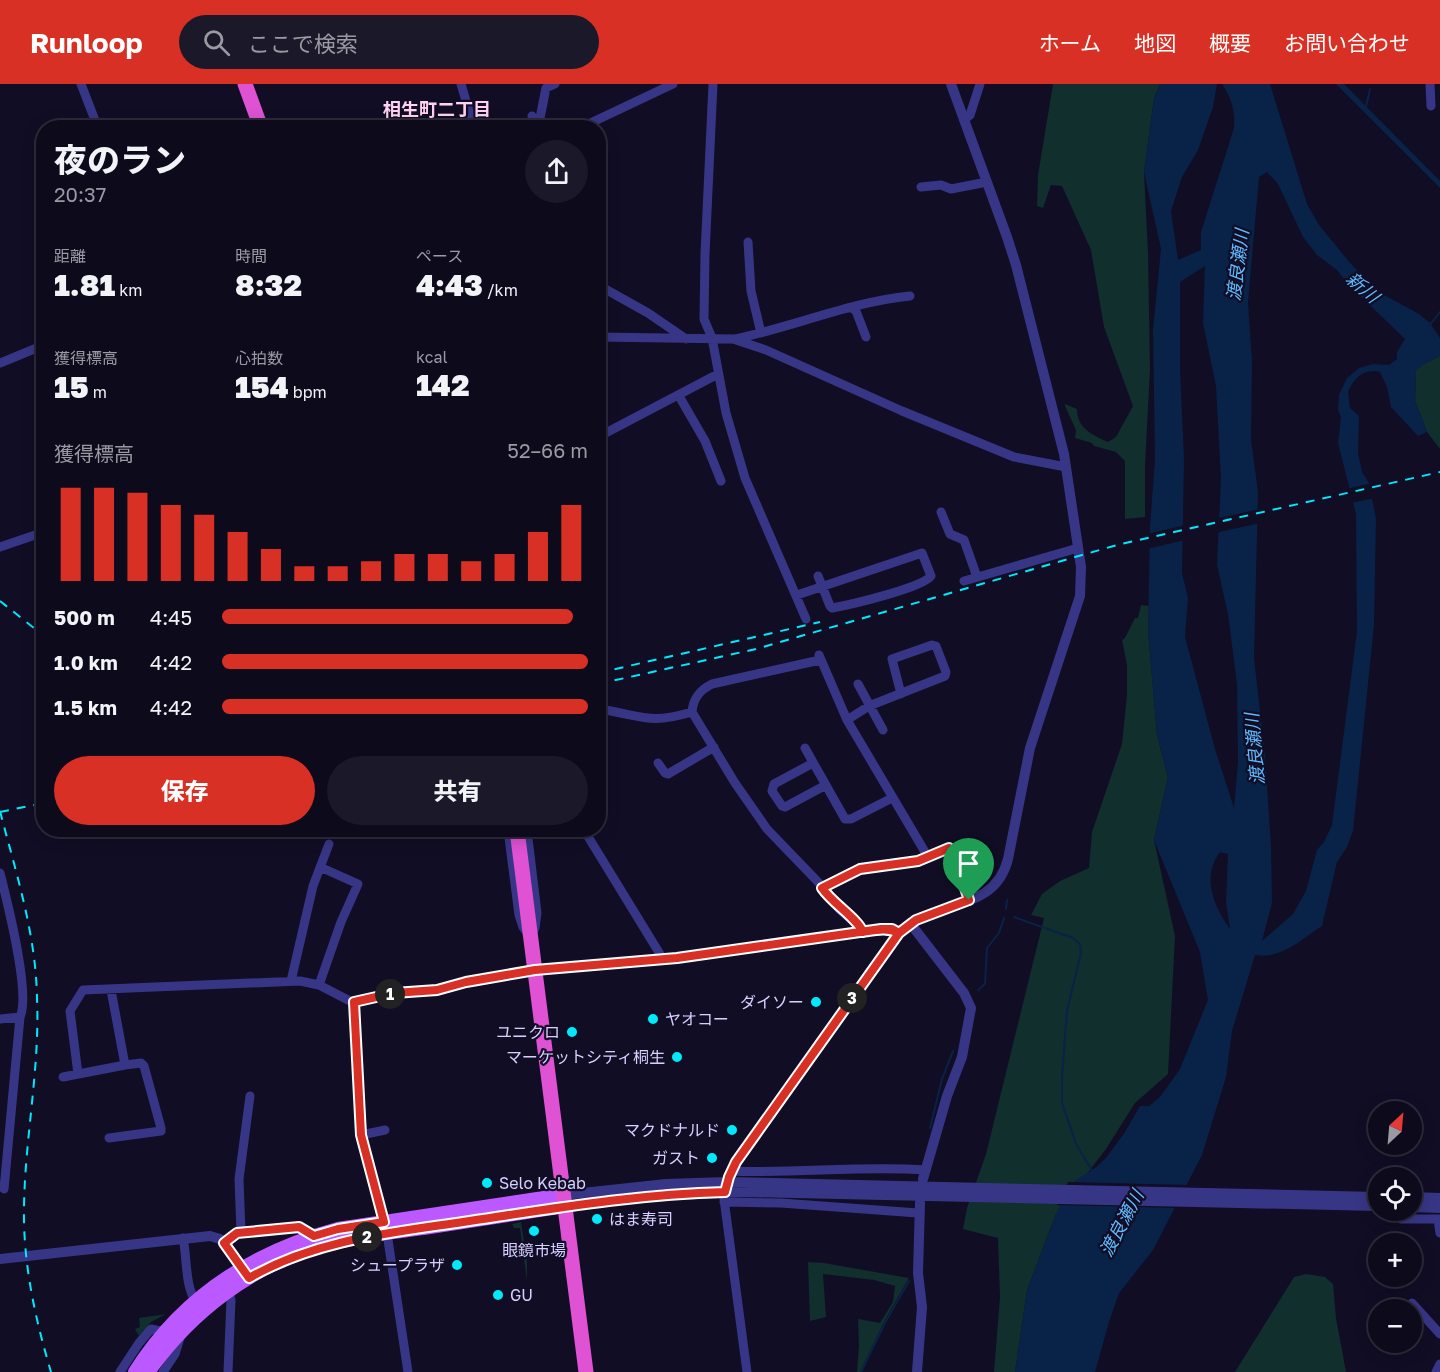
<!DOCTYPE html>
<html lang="ja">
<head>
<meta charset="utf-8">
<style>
  body { margin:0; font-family:"Golos Text","Noto Sans JP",sans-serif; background:#1b1829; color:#f1f3f6; height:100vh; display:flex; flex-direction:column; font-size:22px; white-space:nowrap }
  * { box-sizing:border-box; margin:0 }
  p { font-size:20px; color:#9a9aa3 }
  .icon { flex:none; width:33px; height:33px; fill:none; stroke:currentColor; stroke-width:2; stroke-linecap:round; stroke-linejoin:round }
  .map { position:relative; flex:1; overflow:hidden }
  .sheet { position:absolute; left:36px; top:36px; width:570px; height:717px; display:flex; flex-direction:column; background:#0d0a1c; border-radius:24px; box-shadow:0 3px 15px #0003,0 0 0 2px #2d2b3b }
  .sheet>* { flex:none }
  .needle { width:39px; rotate:26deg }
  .fabs { position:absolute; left:1368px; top:1017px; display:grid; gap:12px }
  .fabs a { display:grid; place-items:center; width:54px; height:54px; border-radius:50%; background:#0d0a1c; box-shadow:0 3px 15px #0003,0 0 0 2px #2d2b3b; font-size:30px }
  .pin { position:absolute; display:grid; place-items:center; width:51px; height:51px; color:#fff; margin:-62px -26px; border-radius:50% 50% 50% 0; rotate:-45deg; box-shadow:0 0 6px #0007 }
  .pin .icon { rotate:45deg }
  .km { position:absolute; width:30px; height:30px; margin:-15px; border-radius:50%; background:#222; color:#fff; font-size:16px; line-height:30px; text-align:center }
  .round { display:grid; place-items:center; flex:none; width:63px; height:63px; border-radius:32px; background:#1b1829 }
  .summary { display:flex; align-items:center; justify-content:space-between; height:102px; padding:0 18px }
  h1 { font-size:33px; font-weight:800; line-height:45px }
  .stats { display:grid; grid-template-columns:repeat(3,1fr); gap:9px; height:102px; padding:6px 18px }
  .stats div { display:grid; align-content:center }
  .stats b { font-size:30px; font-weight:800 }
  .stats small { font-size:16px; font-weight:400 }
  .stats p { font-size:16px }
  .chart { height:168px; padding:12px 18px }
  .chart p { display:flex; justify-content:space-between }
  .chart svg { width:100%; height:108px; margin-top:6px; stroke:#d93025; stroke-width:6 }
  .cta { display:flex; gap:12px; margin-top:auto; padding:12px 18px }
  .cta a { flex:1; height:69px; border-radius:36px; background:#d93025; color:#fff; font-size:24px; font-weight:800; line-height:69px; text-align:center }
  .cta a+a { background:#1b1829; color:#f1f3f6 }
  ul { padding:0 18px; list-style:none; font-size:20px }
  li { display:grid; grid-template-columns:96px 72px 1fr; align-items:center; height:45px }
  li i { height:15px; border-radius:8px; background:#d93025 }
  header { display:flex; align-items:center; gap:36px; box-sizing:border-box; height:84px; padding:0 30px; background:#d93025; color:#fff }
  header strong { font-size:28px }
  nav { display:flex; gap:33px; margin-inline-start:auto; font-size:21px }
  .search { width:420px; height:54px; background:#1b1829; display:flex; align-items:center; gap:15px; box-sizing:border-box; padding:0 21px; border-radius:33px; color:#9a9aa3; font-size:22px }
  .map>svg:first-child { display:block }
</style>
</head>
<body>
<header>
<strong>Runloop</strong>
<div class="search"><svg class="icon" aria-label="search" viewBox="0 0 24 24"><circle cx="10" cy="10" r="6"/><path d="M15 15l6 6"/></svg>ここで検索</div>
<nav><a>ホーム</a><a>地図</a><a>概要</a><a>お問い合わせ</a></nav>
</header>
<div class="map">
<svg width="1440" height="1288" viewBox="0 0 1440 1288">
  <rect width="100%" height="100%" fill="#110d25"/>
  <path fill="#102f2d" d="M1053 0H1160L1154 15 1144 88 1148 169 1150 286 1145 381V433L1125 435V377L1116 368 1094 362 1092 359 1075 354 1076 346 1065 322V320L1077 325C1077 344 1092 351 1108 358L1116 353 1133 322 1104 243 1091 166 1062 102 1051 101 1043 124 1037 122 1038 91Z
    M1440 272V365L1427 348 1415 317 1416 286 1422 281Z
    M1141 521 1149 522 1148 546 1157 651 1168 693 1154 756 1175 852 1168 990 1135 1019 1106 1065 1056 1130 1027 1206 1015 1288H994L1000 1213 998 1154 963 1145 967 1124 986 1070 1044 834 1031 831 1042 810 1060 797 1089 784 1092 748 1122 660 1127 611V581L1122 556 1125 554 1135 534H1138Z
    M521 1138 527 1177V1197L520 1144H514L512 1140Z
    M808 1178 824 1179 909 1194 885 1236 860 1288H857L859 1261 858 1235 880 1239 893 1218 895 1202 874 1196 823 1190 826 1233 810 1237Z
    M1306 1190 1325 1193 1333 1200 1336 1234 1346 1288H1235L1294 1193Z
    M166 1230 151 1238 139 1252 135 1245 140 1243 139 1234Z"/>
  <path fill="#092248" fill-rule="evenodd" d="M1160 0H1217L1213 23 1198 66 1182 93 1171 127 1178 176 1201 166V148L1234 44C1235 26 1232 15 1222 0H1270L1307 120 1319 141 1351 180 1377 207 1419 230 1430 239 1440 254V272L1422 281 1416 287 1415 317 1427 348 1418 352 1391 323 1387 303 1380 288C1364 284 1354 294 1348 308L1350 324 1359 332 1358 369 1362 388 1369 399 1376 435 1374 541 1353 747 1347 763 1337 778 1322 842C1302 855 1280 876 1255 871L1232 947 1226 993 1202 1071 1153 1166 1119 1209 1109 1238 1095 1288H1015L1027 1206 1056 1130 1070 1100 1095 1084 1106 1074 1125 1048 1140 1022H1149L1160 1013 1180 985 1208 916 1200 868 1154 756 1168 693 1157 651 1148 546 1150 443 1155 375 1153 246 1161 165 1144 88 1154 15ZM1267 88 1278 100 1303 153 1317 171 1337 186 1348 200 1405 255 1397 268V275L1389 281 1373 280 1359 284 1347 294 1339 311 1338 326 1341 333 1338 359 1356 430 1357 547 1332 741 1324 758 1317 766 1306 807 1293 830 1262 857 1272 819 1271 762 1265 671 1254 574 1258 408 1251 355 1252 277 1248 218 1259 93ZM1205 182 1203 239 1216 302 1221 395 1217 481 1228 530 1237 600 1238 678 1234 724 1215 665 1185 553 1188 514 1182 489 1184 375 1180 287V198ZM1220 768 1228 770 1226 818 1230 845C1214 823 1201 793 1220 768Z
    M1336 0H1344L1440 97V104Z"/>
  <path fill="#110d25" d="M1372 399 1375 414 1351 419 1347 405Z
    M1260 425V439L1215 449V435Z
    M1186 441 1185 456 1147 465V450Z
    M1068 1098 1190 1101 1178 1124 1057 1121Z"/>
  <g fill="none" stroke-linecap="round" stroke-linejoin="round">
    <path stroke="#092248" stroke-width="2" d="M1366 23 1370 5
      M1429 242 1440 228
      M1006 825 1007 816
      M1014 833 1073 854 1080 860 1081 869 1067 927 1062 993V1019L1076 1060 1093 1088
      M978 906 985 900 987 864 999 849 1004 834
      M930 1044 942 995 953 967
      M861 1288 886 1237 909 1197"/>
    <path stroke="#373686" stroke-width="9" d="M81 0 98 44
      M461 0 474 44
      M713 0 705 170 704 235 712 254 726 329 745 394 806 535
      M1430 0 1431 22
      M532 32 534 44
      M964 36 970 31 980 0
      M538 44 546 4 555 0
      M580 44 673 0
      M921 103 941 101 951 105 987 98
      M748 158 751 207 761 249
      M598 201 648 229 686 255
      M852 224 856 227 866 253
      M598 253 733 255 766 266 902 327 1014 373 1066 383
      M735 255C793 243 850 218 910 212
      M0 279 44 261
      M679 312 705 357 721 397
      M598 353 718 290
      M941 428 950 450 964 456 977 493
      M0 463 44 448
      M964 497 1078 464
      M797 511 922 469 931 492C922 504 849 521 832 524L830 522 818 492
      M819 571 847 636 928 773
      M820 576 712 600C700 606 693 614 692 628L735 699 767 745 819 799 839 825 860 843 863 848
      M858 600 883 646
      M598 627 605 626C645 633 651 640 692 628
      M847 636 869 622 945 592 946 588 936 562 932 561 892 575 901 610
      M805 664 845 735H851L892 714
      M658 679 665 689 668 690 714 663
      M813 679 774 700 772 707 782 722 785 723 826 701
      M508 746 519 831 523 843 530 853 535 844 537 829 527 746
      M584 746 663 875
      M0 789C7 817 31 910 20 933L4 1105
      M822 804 859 785 918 777 949 764 953 768 969 816
      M291 897 313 802 329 760
      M319 901 341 838 358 800 320 783
      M354 918 363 1061 388 1156 408 1288
      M0 935 20 933
      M78 990 70 927 83 906 300 897 319 901 350 917 359 918 394 909 437 906 466 898 535 886 677 874 881 845H892L899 849
      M63 993 125 981
      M361 1051 385 1046
      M109 1054 161 1047V1044L144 982 141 979 125 981 111 906
      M731 1087C796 1090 861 1081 926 1086
      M724 1115 747 1288
      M724 1118 781 1119 918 1129
      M1401 1135H1440
      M1438 1135 1440 1149
      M241 1149 239 1095 250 1012
      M183 1154C187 1171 185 1205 196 1217
      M224 1159 237 1149 299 1143 303 1144 314 1152
      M1412 1219 1440 1250
      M120 1288 139 1259 151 1245 165 1248
      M163 1288 175 1270 181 1251
      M228 1288 231 1216 228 1207
      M1436 1288 1440 1280"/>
    <path stroke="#373686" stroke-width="10" d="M910 839 964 909 971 924 962 973 947 1012 923 1095
      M725 1108 729 1093 736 1078 899 849C931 814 994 831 1008 775L1030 664 1080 512 1081 483 1064 370 1016 181 1007 153 951 0
      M564 1111 666 1100 727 1098 1378 1113
      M1412 1113 1440 1114
      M565 1122 670 1111 746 1108 1378 1122
      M1412 1123 1440 1124
      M0 1175 210 1152 220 1155 224 1159 245 1189
      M917 1288 922 1223 918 1189 920 1119"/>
    <path stroke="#bc58ff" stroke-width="14" d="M135 1288C183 1212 252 1168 338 1145L564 1111
      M148 1288C191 1228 250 1182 322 1162 357 1152 394 1148 430 1143 475 1136 520 1129 565 1122"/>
    <path stroke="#de52d3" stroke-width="15" d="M245 0 261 44
      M517 746C541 926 563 1107 586 1288"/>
    <path stroke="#00eafc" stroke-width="2" stroke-dasharray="9 8" stroke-linecap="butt" d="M0 517 44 552
      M598 589 820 538
      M598 600 756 565 1117 461 1440 388
      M0 727C16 789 36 850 37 914 40 984 25 1053 24 1123 23 1180 35 1234 51 1288
      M0 728 44 719"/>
  </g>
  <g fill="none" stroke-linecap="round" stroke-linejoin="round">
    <defs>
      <path id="route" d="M969 816 916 836 899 849 892 845H881L677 874 535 886 466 898 437 906 394 909 354 918 361 1051 384 1138 338 1145 314 1152 299 1143 237 1149 224 1159 249 1194C315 1156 389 1149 463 1138 550 1125 637 1110 725 1108L729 1093 736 1078 899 849C887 843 875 846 863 848 856 833 833 820 822 804L860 785 918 777 949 764 953 768 969 816"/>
    </defs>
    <use href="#route" stroke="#fff" stroke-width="12"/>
    <use href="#route" stroke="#d93025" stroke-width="8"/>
  </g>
  <g fill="#00eafc" stroke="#110d25" stroke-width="2">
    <circle cx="816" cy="918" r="6"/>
    <circle cx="653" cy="935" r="6"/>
    <circle cx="572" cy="948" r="6"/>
    <circle cx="677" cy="973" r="6"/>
    <circle cx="732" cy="1046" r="6"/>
    <circle cx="712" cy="1074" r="6"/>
    <circle cx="487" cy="1099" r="6"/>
    <circle cx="597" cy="1135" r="6"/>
    <circle cx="534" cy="1147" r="6"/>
    <circle cx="457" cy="1181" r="6"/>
    <circle cx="498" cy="1211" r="6"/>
  </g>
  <g text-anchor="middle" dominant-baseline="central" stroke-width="4.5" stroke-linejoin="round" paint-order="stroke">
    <g font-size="16" fill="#d5d1ff" stroke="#110d25" text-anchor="end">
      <text x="804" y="918">ダイソー</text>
      <text x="665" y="935" text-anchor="start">ヤオコー</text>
      <text x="560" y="948">ユニクロ</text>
      <text x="665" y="973">マーケットシティ桐生</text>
      <text x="720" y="1046">マクドナルド</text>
      <text x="700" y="1074">ガスト</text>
      <text x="499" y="1099" text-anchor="start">Selo Kebab</text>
      <text x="609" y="1135" text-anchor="start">はま寿司</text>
      <text x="534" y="1166" text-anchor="middle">眼鏡市場</text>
      <text x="445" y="1181">シュープラザ</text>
      <text x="510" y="1211" text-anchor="start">GU</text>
    </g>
    <g font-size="18" font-weight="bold" fill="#ffd3f0" stroke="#110d25">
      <text x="437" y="25">相生町二丁目</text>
    </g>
    <g font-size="18" font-style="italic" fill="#5fbaff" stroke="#110d25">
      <text transform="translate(1237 181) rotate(-83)">渡良瀬川</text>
      <text transform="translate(1363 203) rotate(41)">新川</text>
      <text transform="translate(1254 665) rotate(-95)">渡良瀬川</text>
      <text transform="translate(1121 1139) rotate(-62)">渡良瀬川</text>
    </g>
  </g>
</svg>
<div class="fabs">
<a><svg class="needle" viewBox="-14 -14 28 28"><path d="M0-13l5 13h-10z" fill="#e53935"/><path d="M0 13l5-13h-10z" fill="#9a9aa3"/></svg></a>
<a><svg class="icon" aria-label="locate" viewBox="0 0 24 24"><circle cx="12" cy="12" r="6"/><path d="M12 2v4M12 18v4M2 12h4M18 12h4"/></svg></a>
<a>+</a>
<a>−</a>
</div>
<div class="pin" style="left:969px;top:816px;background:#1e9e55"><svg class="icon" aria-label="arrive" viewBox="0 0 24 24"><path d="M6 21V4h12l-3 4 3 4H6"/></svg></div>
<b class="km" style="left:390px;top:910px">1</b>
<b class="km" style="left:367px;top:1153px">2</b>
<b class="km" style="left:852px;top:914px">3</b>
<section class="sheet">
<div class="summary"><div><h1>夜のラン</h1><p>20:37</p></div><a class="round"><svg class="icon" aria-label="share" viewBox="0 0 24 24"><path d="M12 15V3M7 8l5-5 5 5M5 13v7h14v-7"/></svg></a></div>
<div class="stats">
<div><p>距離</p><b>1.81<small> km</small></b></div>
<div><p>時間</p><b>8:32</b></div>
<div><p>ペース</p><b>4:43<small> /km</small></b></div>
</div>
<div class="stats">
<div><p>獲得標高</p><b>15<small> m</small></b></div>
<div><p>心拍数</p><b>154<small> bpm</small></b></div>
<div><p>kcal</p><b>142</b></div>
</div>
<div class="chart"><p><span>獲得標高</span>52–66 m</p>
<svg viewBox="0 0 160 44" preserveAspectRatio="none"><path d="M5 44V6M15 44V6M25 44V8M35 44V13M45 44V17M55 44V24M65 44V31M75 44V38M85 44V38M95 44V36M105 44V33M115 44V33M125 44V36M135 44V33M145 44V24M155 44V13"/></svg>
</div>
<ul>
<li><b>500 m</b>4:45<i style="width:96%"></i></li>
<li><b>1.0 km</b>4:42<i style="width:100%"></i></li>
<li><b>1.5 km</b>4:42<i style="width:100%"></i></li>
</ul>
<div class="cta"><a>保存</a><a>共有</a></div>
</section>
</div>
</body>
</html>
